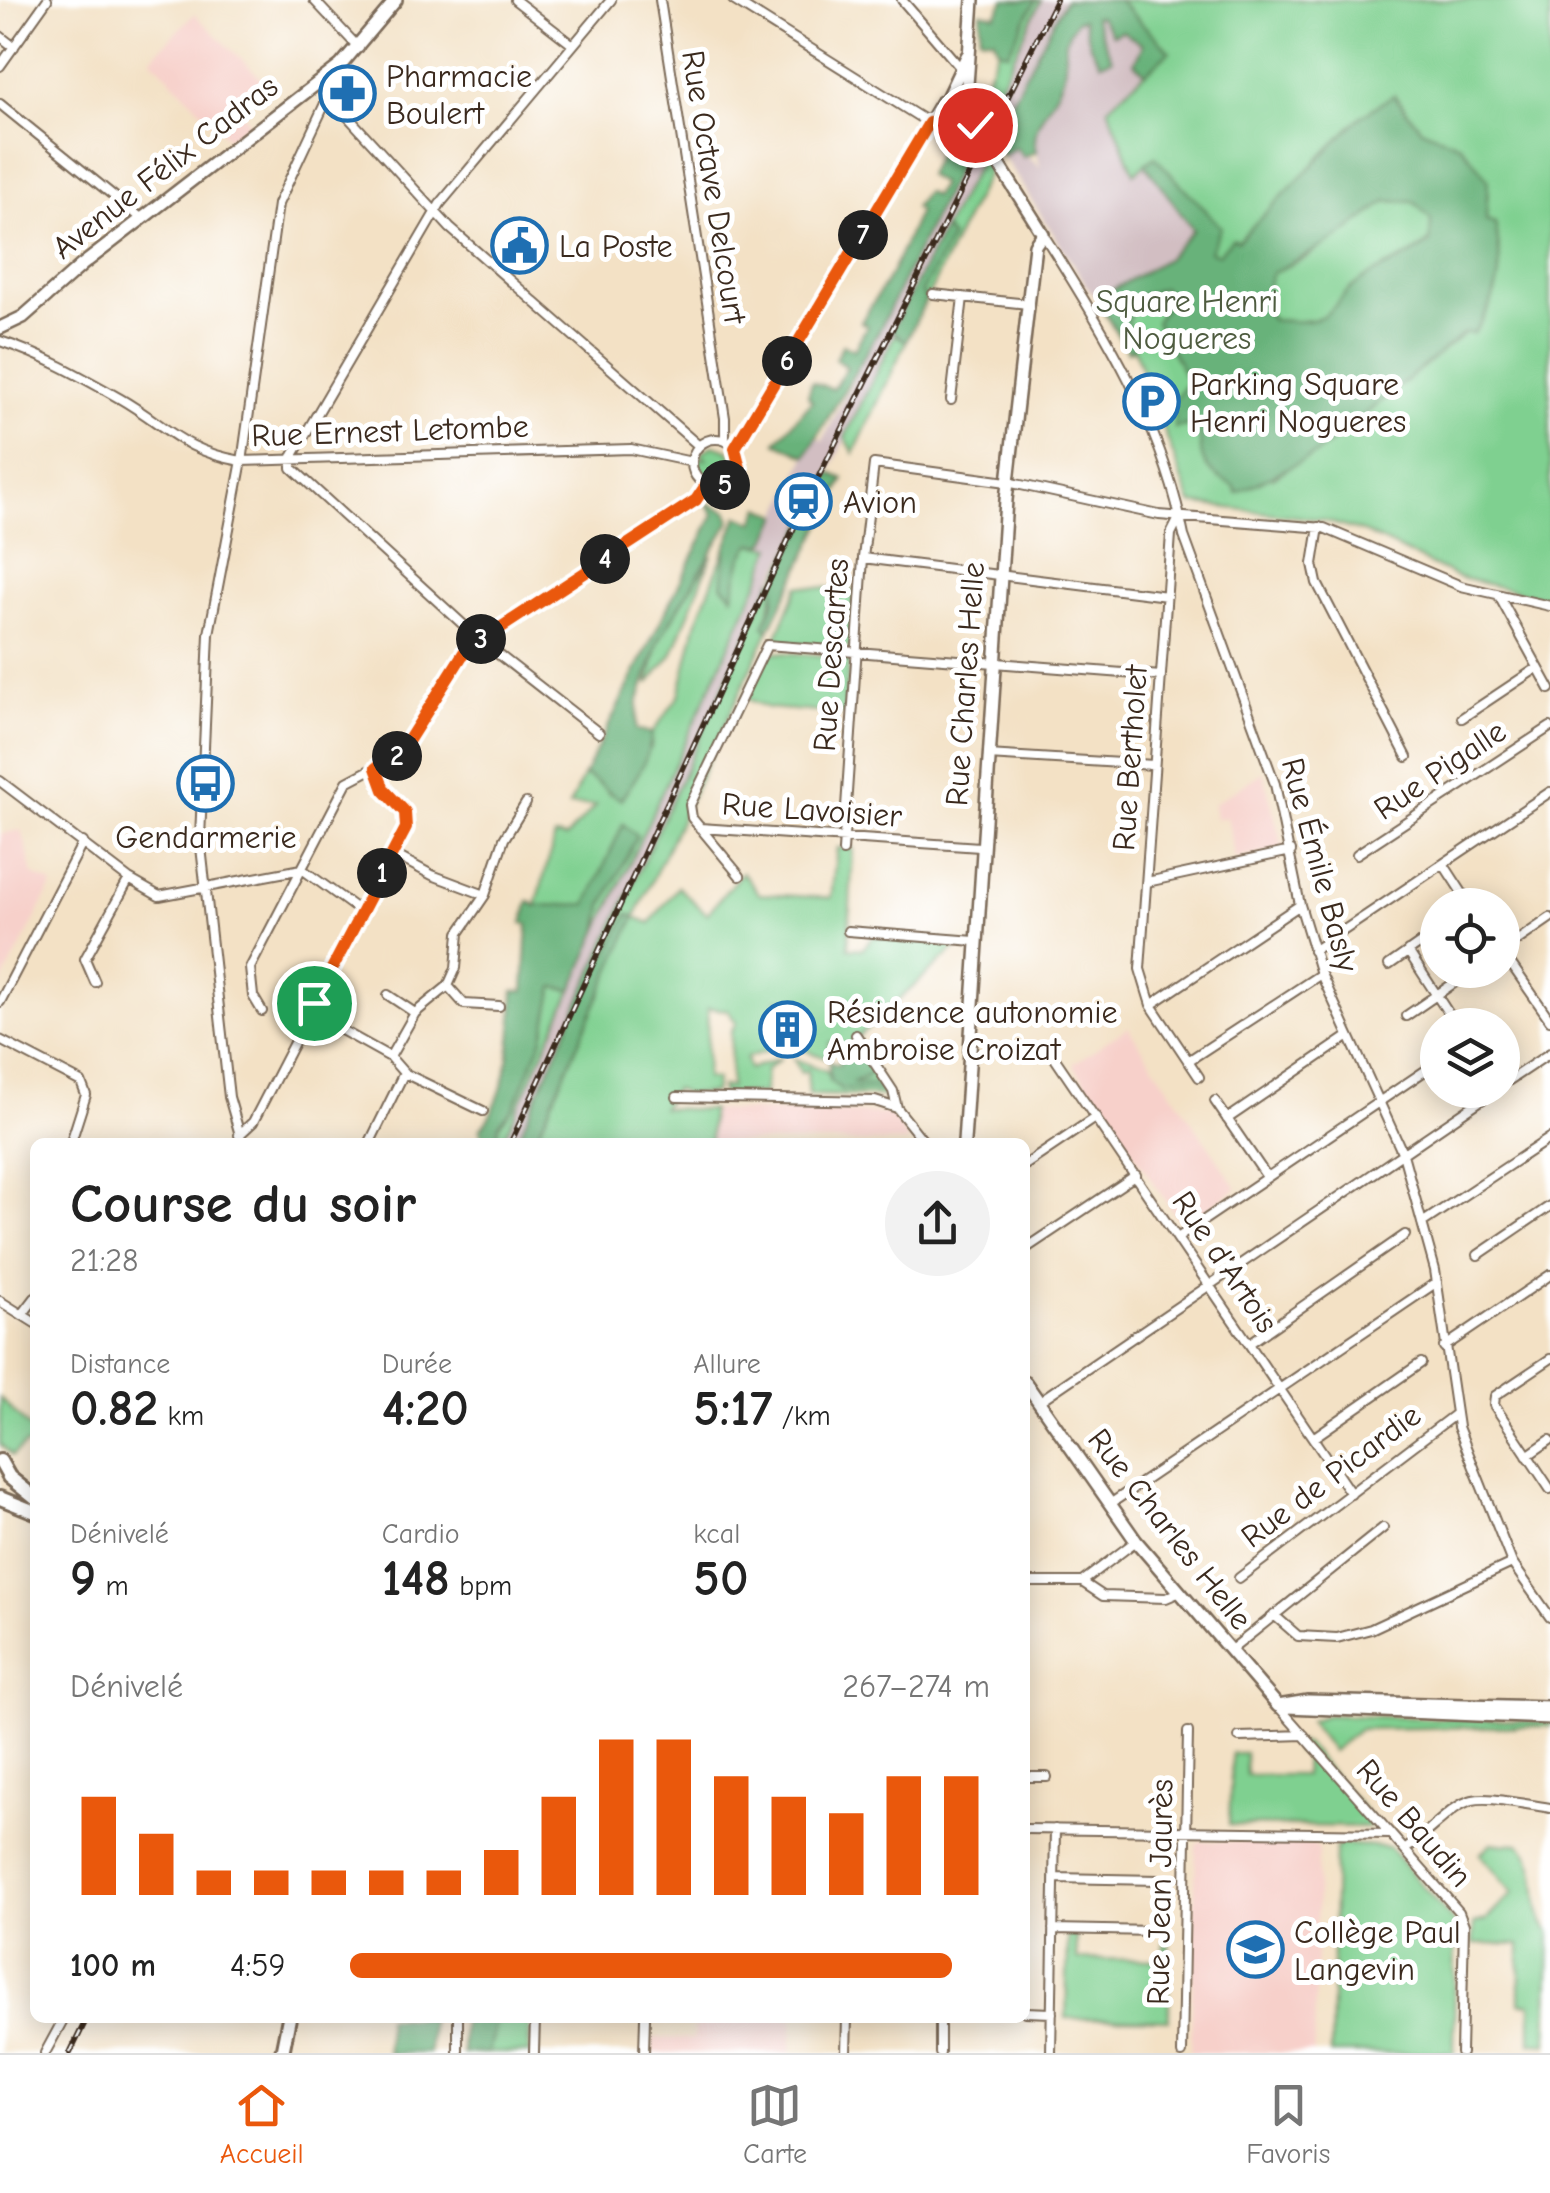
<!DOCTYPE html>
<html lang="fr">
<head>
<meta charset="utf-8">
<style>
  body { margin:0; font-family:"Comic Neue",sans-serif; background:#f2f2f2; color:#222; height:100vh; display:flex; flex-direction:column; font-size:38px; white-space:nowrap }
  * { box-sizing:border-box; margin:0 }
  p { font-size:32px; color:#767676 }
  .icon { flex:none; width:55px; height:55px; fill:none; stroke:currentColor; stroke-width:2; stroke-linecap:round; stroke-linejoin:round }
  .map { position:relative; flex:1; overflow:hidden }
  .panel { position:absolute; left:30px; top:1138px; width:1000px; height:885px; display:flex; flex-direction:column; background:#fff; border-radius:15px; box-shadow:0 5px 25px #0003 }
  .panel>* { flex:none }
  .fabs { position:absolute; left:1420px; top:888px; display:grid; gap:20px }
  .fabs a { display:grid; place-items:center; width:100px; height:100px; border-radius:50%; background:#fff; box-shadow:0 5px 25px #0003; font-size:50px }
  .pin { position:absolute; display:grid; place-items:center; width:85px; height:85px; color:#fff; margin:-42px; border:5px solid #fff; border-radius:50%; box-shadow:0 2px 10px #0007 }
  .km { position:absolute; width:50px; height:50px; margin:-25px; border-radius:50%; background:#222; color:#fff; font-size:28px; line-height:50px; text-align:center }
  .round { display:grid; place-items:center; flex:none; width:105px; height:105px; border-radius:52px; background:#f2f2f2 }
  .head { display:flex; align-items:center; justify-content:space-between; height:170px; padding:0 40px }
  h1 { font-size:55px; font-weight:700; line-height:75px }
  .figures { display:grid; grid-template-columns:repeat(3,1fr); gap:15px; height:170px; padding:10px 40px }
  .figures div { display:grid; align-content:center }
  .figures b { font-size:50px; font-weight:700 }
  .figures small { font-size:28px; font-weight:400 }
  .figures p { font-size:28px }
  .chart { height:280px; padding:20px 40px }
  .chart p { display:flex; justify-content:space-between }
  .chart svg { width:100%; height:180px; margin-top:10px; stroke:#ea580c; stroke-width:6 }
  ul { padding:0 40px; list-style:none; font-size:32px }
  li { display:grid; grid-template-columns:160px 120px 1fr; align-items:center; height:75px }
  li i { height:25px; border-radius:12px; background:#ea580c }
  .tabs { display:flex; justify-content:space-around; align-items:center; height:140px; border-top:2px solid #e0e0e0; background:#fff; font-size:28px; color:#767676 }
  .tabs a { display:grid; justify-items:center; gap:5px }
  .tabs .active { color:#ea580c }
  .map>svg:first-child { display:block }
</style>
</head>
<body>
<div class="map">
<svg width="1550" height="2053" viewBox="0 0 1550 2053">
  <rect width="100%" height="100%" fill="#fff"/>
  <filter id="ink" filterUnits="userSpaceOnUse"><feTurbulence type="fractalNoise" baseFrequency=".01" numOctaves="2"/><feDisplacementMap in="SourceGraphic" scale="20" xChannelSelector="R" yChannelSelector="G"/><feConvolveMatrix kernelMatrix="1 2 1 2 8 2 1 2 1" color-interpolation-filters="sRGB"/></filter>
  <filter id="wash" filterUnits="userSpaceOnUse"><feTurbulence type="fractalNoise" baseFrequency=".0048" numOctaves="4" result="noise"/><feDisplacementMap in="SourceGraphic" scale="40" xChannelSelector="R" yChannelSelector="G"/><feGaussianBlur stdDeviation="2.25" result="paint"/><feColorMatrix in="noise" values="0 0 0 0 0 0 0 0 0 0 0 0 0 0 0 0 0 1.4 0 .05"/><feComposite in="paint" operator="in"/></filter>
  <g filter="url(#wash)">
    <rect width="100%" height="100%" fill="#f3e1c5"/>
    <path fill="#f7d0ca" d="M194 14 262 79 234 101 249 123 228 139 151 58Z
      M1263 772 1283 849 1235 859 1227 817 1215 819 1213 804Z
      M22 830 33 875 53 884 0 987V834Z
      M1128 1027 1237 1188 1183 1226 1073 1064Z
      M711 1110 891 1114 909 1142H710Z
      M1201 1841 1312 1843 1318 1848 1314 2053H1191L1196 1844Z
      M695 2018H840H793L791 2053H653V2038L693 2039Z"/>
    <path fill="#d2bec2" d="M1041 0H1065L893 330 895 334 819 495 772 580 516 1142H502L760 580 772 547 765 544 809 450 815 438 823 440Z
      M1099 17 1144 46 1135 63 1146 73 1108 107 1134 172 1155 157 1207 215 1166 259 1104 296 1108 301 1100 306 1003 156 1016 147 1040 167 1032 131 1064 78 1065 37 1076 21Z"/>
    <path fill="#7fd090" stroke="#5d7d57" stroke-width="2.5" fill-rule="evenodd" d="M1041 0 982 121 976 100 998 50 1008 52 1035 1Z
      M1118 0H1550V599L1457 577 1365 533 1322 520 1191 503 1134 349 1128 351 1100 306 1107 301 1104 295 1166 259 1207 215 1155 157 1134 173 1108 107 1169 51ZM1395 95 1421 129 1488 180 1486 221 1495 223C1504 270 1501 292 1474 333L1464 332 1355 422 1273 478 1238 242Z
      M983 155 990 168 926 300 922 292 950 239 944 228Z
      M1387 201 1414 202 1432 219 1430 241C1405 263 1372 268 1349 291 1336 303 1332 315 1313 320 1301 323 1285 320 1273 320L1260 305 1272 273 1307 257Z
      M895 334 906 342 854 453 845 437Z
      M713 445 729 450 735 464 732 475 718 483 703 478 698 458 707 459 701 453Z
      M750 544 772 547 760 579 598 932 603 905 619 873 623 825 587 905 536 906 555 836 566 838 596 805 569 806 584 775 602 783 609 794 651 748 652 733 679 696 696 624 726 547 724 565 732 594 742 557Z
      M712 555 672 655 648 684 659 640Z
      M772 580 776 585 765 625 769 630 635 917 650 923 678 887 707 914 742 872 759 894 831 898 837 848H853L848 948 863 949 873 936 957 943 956 948 849 1045 830 1042 826 1058 796 1047 801 999H777L780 1046 746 1058 749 1069 781 1058 766 1070 764 1094 721 1093V1087H730L731 1032 736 1023 728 1010 708 1008 706 1078 716 1079 714 1093 685 1094 674 1089 662 1108 711 1110 710 1142H534L634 917 628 915 608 953 597 962Z
      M798 586 854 590 851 648 775 641Z
      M770 652 849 657 845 714 768 708 745 698Z
      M554 987 572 990 502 1142H498L499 1125 514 1107Z
      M794 1059 827 1071 830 1081 842 1090 880 1084H852L875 1072 887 1091 883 1096 809 1095 807 1070 801 1073Z
      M0 1398 35 1434V1449L26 1444 12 1456 0 1444Z
      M1327 1715 1550 1722V1726L1360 1729 1332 1751 1309 1721Z
      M1296 1741 1307 1745 1371 1818 1370 1827 1229 1825 1232 1753H1245L1246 1775H1304L1305 1753 1296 1752Z
      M1491 1843 1519 1844C1547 1866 1528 1911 1550 1932L1547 2044 1531 2043V2004L1520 2003V1945L1473 1944 1474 1923 1486 1920 1513 1893 1480 1854Z
      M1342 1844 1389 1847 1455 1924 1454 2053H1331L1335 1848Z
      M1068 1935H1076L1077 1959 1163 1960 1164 1943H1169V2020L1066 2018Z
      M463 2018H530L529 2053H462Z"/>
    <path fill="#67b27a" stroke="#516e4c" stroke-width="2.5" fill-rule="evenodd" d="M1004 0H1036L1008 52 998 50 994 39 980 37 981 12 996 15Z
      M1065 0H1118L1170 51 1146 73 1134 63 1143 45 1122 31 1112 35 1100 17H1094L1112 59 1101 63 1090 46 1083 19 1076 21C1056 50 1071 57 1062 80 1052 109 1030 120 1036 152L1023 157 1016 147 1003 156 991 139Z
      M1394 95 1421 129 1461 145 1488 180 1486 220 1495 223C1504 270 1501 292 1474 333H1464L1318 453 1237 493 1234 486C1199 469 1201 459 1199 423L1175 428 1173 401 1187 383C1180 360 1165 344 1156 321L1172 296 1163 288 1140 296 1128 322 1134 348 1128 351 1100 306 1107 301 1104 295 1166 259 1193 230 1145 164 1155 157 1221 227 1210 251 1218 254 1233 238 1238 241 1361 116ZM1387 201 1414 202 1431 219 1430 242C1405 263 1372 268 1348 291 1336 303 1331 315 1312 320 1301 323 1284 320 1272 320L1261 305 1272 273 1340 237Z
      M962 127 972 137 880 329 806 456 776 442 812 401 808 396 812 382 833 389 847 367 835 359 843 344 854 350 867 326 861 322 892 272 919 211 914 208 925 192 934 196 941 184 927 175 945 138Z
      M944 228 951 238 922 292 926 300 906 342 892 330Z
      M830 473 844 479 769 630 764 626 774 602 775 581Z
      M706 503 727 511 731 520 659 640 638 703 636 729 652 733C649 760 637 777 621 799 606 793 600 781 584 775L714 514Z
      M761 507 779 515 765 544H751L742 557 733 595 722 585 726 547 738 516 754 522Z
      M623 824 637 836 603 905 598 932 572 990 554 987 543 1038 514 1107 499 1124 498 1142H484L480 1129C509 1096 513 1033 514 991H524L528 924 523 923 529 901 536 906 587 904Z
      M628 914 635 917 534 1142H516L597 962 608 953Z
      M860 1047 875 1072 852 1083 880 1084 881 1090H842L830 1081 829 1062 839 1065 842 1054 848 1056Z
      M386 2018H430L429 2053H387Z
      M463 2018H496L488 2053H462Z"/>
  </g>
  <g filter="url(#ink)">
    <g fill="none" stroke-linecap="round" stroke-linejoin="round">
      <defs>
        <path id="street" d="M314 0 359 48
          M515 0 573 45
          M660 0 725 418V440
          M733 0 929 123
          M902 0 964 72
          M0 36 14 47
          M0 66 47 0
          M318 84 450 228 699 446
          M0 104 141 218
          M929 123 957 111
          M1043 234C1103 328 1163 425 1184 536L1275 784 1300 905 1321 974 1403 1154 1435 1270 1458 1427 1512 1563 1550 1617
          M933 294 1028 304
          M0 341C43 355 80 376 119 398 168 426 180 450 241 461L631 449 692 462
          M951 400 963 297
          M692 463a24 24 0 1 1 48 0a24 24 0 1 1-48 0Z
          M735 448 939 102 953 92 967 93
          M292 457 440 204 611 0
          M292 457V468L480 640 599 733
          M1180 516 1171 534 1140 969 1151 1005 1199 1077
          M1319 527 1313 564 1317 583 1407 757
          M863 558 1167 596
          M1499 596 1550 689
          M1462 718 1537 668
          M988 755 1154 765
          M0 781 129 879 159 896 302 869
          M700 828 980 847
          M843 851 863 558 874 464 1007 482 1159 515 1324 528 1461 586 1550 606
          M393 854 432 875 485 895
          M1357 854 1550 727
          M1444 865 1470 905
          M302 869 361 912
          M740 876 692 818 690 805 767 645 1161 676
          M1147 882 1291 851
          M1550 918 1502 951 1550 1020
          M848 931 975 941
          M1313 951 1550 792
          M1408 951 1456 1025
          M1389 965 1419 944
          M95 982 85 959 129 879
          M448 986 456 968 459 933 485 895 504 839 526 803
          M448 986 464 1004 499 1006
          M388 995 415 1013
          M0 1002 83 842
          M1151 1005 1300 905
          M262 1011 253 996 250 968 347 782 400 754 470 643 488 636 696 500 706 485
          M309 1012 390 1057 404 1073 483 1111
          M1406 1016 1473 970
          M856 1035 893 1091 897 1108 924 1142
          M0 1040 81 1082 86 1095 71 1142
          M390 1057 415 1013 448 986
          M1056 1060 1351 1494
          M1188 1061 1321 974
          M1502 1085 1550 1053
          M677 1097 875 1101 897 1108
          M1215 1101 1267 1177
          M1227 1119 1349 1036
          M239 1135 253 1122 405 828V812L384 790 375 769
          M242 1142 229 1097 200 838 209 634 243 455 278 204 328 97
          M370 1142 404 1073
          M1025 1165 1096 1117
          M1422 1223 1550 1138
          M1179 1237 1438 1062
          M1025 1249 1136 1175
          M1478 1255 1550 1206
          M0 1301 35 1323
          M22 1315 35 1298
          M1250 1343 1405 1235
          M1444 1347 1550 1275
          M1550 1359 1495 1396 1494 1405 1550 1489
          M1038 1402 1496 1090
          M1313 1438 1421 1363
          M1527 1456 1550 1440
          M1110 1504 1437 1282
          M1239 1578 1454 1415
          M1025 1582H1082L1103 1596 1166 1598 1180 1592
          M1082 1582 1136 1541
          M1274 1615 1298 1636 1337 1638 1371 1629 1512 1563
          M1231 1650 1383 1528
          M1278 1706 1459 1912 1464 1925 1461 2053
          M1239 1737 1304 1735
          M1025 1777H1047
          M1025 1829 1390 1834
          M1405 1850C1478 1790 1455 1793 1550 1808
          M1054 1878 1159 1880
          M1053 1929 1154 1931
          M1025 2012 1052 2013
          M45 2053 64 2018
          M458 2053V2018
          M534 2053 535 2018
          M644 2053 645 2018
          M846 2053 847 2018
          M940 2053V2018
          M1051 2053 1055 1829
          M1182 2053 1188 1732"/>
        <path id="secondary" d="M967 56 947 98 950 106 973 123
          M328 97 341 65
          M0 328 23 317 82 265 341 65 396 0
          M964 1142 1006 500 1035 245 1043 234 973 123 967 85 973 0
          M1025 1382 1136 1541 1278 1706
          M1278 1706 1308 1701 1550 1707
          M1287 1707 1550 1718"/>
        <path id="primary" d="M0 1461 9 1477 35 1498
          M0 1498 35 1512
          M282 2053 289 2018"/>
      </defs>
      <use href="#street" stroke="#7b6a58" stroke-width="12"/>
      <use href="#secondary" stroke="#7b6a58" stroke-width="16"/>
      <use href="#primary" stroke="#7b6a58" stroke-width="18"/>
      <use href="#street" stroke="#fff" stroke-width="8"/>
      <use href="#secondary" stroke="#fff" stroke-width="11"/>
      <use href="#primary" stroke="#fff" stroke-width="12"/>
      <defs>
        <path id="rail" d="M511 1142 802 510 1056 0
          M70 2053 87 2018"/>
      </defs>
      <use href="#rail" stroke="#3b2a1e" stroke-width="6"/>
      <use href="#rail" stroke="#fff" stroke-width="2.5" stroke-dasharray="8" stroke-linecap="butt"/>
    </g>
  </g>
  <g fill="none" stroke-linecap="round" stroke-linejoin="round" filter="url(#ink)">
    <defs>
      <path id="route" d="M314 1003 406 828 405 812 384 790 376 768 400 754 470 643 488 636 696 500 706 485C722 489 734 483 740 468L735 448 929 123 956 112 975 125"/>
    </defs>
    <use href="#route" stroke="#fff" stroke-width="20"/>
    <use href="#route" stroke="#ea580c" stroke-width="12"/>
  </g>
  <defs>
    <symbol id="pharmacy-ring" viewBox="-11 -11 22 22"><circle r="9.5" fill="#fff" stroke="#1f6fb2" stroke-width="1.5"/><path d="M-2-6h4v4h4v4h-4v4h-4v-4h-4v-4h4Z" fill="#1f6fb2"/></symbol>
    <symbol id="civic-ring" viewBox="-11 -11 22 22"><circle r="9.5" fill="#fff" stroke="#1f6fb2" stroke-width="1.5"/><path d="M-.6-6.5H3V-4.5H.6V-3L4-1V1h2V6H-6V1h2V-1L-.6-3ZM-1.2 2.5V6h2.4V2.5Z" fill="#1f6fb2"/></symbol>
    <symbol id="parking-ring" viewBox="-11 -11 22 22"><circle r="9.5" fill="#fff" stroke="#1f6fb2" stroke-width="1.5"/><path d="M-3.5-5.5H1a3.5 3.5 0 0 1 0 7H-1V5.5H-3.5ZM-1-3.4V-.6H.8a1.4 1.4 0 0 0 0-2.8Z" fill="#1f6fb2"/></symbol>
    <symbol id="station-ring" viewBox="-11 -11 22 22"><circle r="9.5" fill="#fff" stroke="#1f6fb2" stroke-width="1.5"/><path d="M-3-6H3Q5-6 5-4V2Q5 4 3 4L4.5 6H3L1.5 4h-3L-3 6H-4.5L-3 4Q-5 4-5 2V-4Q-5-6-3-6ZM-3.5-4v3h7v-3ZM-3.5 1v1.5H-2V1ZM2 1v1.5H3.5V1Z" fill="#1f6fb2"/></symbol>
    <symbol id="bus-ring" viewBox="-11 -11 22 22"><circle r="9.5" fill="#fff" stroke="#1f6fb2" stroke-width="1.5"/><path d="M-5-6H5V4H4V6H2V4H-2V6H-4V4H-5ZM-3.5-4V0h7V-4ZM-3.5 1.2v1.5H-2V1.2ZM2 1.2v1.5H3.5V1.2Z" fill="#1f6fb2"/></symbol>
    <symbol id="building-ring" viewBox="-11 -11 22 22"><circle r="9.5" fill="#fff" stroke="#1f6fb2" stroke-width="1.5"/><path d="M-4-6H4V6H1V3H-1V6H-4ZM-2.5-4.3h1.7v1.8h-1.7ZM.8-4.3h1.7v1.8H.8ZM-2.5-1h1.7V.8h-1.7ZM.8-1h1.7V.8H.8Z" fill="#1f6fb2"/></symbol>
    <symbol id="school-ring" viewBox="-11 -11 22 22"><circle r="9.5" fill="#fff" stroke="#1f6fb2" stroke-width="1.5"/><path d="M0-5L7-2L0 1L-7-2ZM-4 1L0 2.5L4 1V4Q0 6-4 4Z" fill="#1f6fb2"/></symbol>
  </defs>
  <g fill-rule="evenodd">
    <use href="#pharmacy-ring" x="316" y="62" width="63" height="63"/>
    <use href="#civic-ring" x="488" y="214" width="63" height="63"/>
    <use href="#parking-ring" x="1120" y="370" width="63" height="63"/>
    <use href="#station-ring" x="772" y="470" width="63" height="63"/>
    <use href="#bus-ring" x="174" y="752" width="63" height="63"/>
    <use href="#building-ring" x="756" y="998" width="63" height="63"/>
    <use href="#school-ring" x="1224" y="1918" width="63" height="63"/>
  </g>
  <g text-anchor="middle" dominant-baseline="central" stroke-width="10" stroke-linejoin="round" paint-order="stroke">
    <g font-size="32" fill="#3b2a1e" stroke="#fff" text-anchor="start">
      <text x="386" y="76">Pharmacie<tspan x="386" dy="37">Boulert</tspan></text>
      <text x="559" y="246">La Poste</text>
      <text x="1190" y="384">Parking Square<tspan x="1190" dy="37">Henri Nogueres</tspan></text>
      <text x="843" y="502">Avion</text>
      <text x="206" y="837" text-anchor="middle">Gendarmerie</text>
      <text x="827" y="1012">Résidence autonomie<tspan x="827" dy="37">Ambroise Croizat</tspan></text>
      <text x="1294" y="1932">Collège Paul<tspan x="1294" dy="37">Langevin</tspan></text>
    </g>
    <g font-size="32" fill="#3b2a1e" stroke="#fff">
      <text transform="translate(165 167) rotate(-38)">Avenue Félix Cadras</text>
      <text transform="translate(714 187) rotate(81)">Rue Octave Delcourt</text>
      <text transform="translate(390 431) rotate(-2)">Rue Ernest Letombe</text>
      <text transform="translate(831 655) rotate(-86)">Rue Descartes</text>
      <text transform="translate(965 684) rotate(-86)">Rue Charles Helle</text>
      <text transform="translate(1130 758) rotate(-86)">Rue Bertholet</text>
      <text transform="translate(1440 770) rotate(-34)">Rue Pigalle</text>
      <text transform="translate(812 810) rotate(4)">Rue Lavoisier</text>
      <text transform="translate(1320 865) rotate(75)">Rue Émile Basly</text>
      <text transform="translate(1225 1262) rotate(56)">Rue d'Artois</text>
      <text transform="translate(1331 1476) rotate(-37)">Rue de Picardie</text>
      <text transform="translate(1170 1529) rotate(52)">Rue Charles Helle</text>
      <text transform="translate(1414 1823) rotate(49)">Rue Baudin</text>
      <text transform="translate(1160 1892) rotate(-89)">Rue Jean Jaurès</text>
    </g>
    <g font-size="32" fill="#4f5c40" stroke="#fff">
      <text x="1187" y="301">Square Henri<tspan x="1187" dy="37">Nogueres</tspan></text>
    </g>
  </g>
</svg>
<div class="fabs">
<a><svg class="icon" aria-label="locate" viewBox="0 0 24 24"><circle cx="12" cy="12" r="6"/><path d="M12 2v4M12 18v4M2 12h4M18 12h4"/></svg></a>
<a><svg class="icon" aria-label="layers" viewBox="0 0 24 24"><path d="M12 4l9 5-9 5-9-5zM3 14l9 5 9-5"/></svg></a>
</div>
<div class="pin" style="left:314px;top:1003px;background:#1e9e55"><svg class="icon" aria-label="arrive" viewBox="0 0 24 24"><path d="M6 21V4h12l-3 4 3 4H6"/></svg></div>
<div class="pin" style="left:975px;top:125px;background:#d93025"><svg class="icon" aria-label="check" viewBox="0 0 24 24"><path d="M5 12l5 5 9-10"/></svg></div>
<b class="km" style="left:382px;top:873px">1</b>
<b class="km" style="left:397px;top:756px">2</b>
<b class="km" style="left:481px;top:639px">3</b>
<b class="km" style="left:605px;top:559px">4</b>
<b class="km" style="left:725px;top:485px">5</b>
<b class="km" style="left:787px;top:361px">6</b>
<b class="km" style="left:863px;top:235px">7</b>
<section class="panel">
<div class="head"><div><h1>Course du soir</h1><p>21:28</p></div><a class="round"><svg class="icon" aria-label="share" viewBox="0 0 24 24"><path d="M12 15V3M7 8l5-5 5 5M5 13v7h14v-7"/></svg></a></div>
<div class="figures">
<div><p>Distance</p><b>0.82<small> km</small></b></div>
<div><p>Durée</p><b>4:20</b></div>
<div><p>Allure</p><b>5:17<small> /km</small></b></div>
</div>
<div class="figures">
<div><p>Dénivelé</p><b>9<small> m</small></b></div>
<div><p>Cardio</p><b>148<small> bpm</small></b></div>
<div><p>kcal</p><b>50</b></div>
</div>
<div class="chart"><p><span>Dénivelé</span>267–274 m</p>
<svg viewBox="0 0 160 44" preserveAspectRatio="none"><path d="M5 44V20M15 44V29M25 44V38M35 44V38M45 44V38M55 44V38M65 44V38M75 44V33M85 44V20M95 44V6M105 44V6M115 44V15M125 44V20M135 44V24M145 44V15M155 44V15"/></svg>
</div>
<ul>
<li><b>100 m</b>4:59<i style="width:94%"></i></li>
</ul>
</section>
</div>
<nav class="tabs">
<a class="active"><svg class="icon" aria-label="home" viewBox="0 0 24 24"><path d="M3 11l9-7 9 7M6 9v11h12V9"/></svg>Accueil</a>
<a><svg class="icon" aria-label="map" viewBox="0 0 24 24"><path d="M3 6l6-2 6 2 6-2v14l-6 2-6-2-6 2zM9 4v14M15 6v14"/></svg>Carte</a>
<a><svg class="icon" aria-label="saved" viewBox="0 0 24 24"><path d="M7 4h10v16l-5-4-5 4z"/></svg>Favoris</a>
</nav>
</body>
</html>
